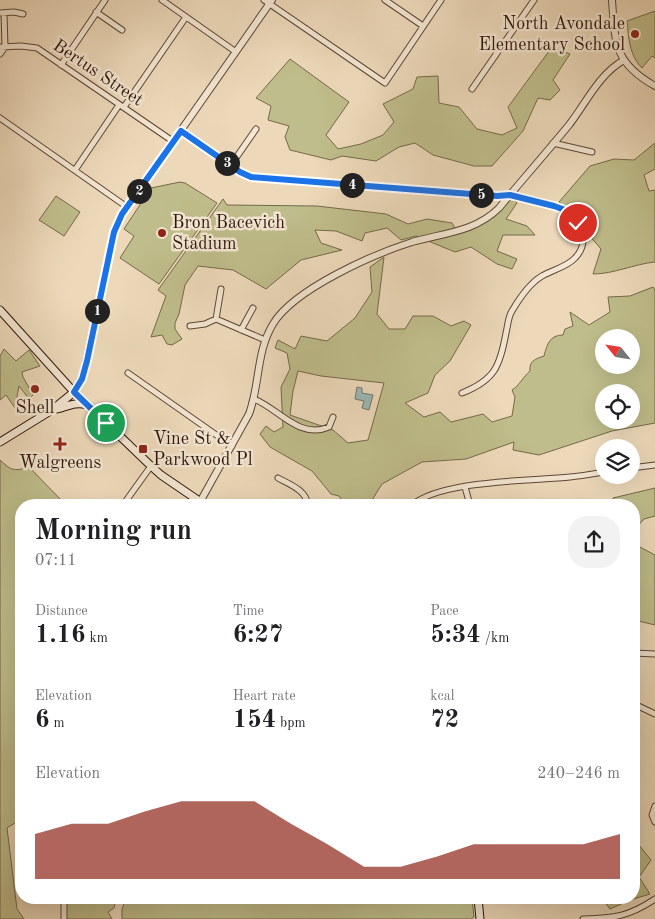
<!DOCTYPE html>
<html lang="en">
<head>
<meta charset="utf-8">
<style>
  body { margin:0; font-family:"Old Standard TT",serif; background:#f2f2f2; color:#202124; height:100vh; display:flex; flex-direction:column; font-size:19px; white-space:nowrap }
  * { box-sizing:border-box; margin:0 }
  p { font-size:16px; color:#757577 }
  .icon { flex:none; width:28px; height:28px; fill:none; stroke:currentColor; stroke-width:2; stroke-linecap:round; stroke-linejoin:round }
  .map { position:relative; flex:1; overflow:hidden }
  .side { position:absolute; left:15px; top:499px; width:625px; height:405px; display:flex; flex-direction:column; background:#fff; border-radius:20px; box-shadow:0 5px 20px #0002 }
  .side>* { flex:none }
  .needle { width:32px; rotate:300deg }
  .controls { position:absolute; left:595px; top:329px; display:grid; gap:10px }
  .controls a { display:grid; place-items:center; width:45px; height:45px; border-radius:50%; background:#fff; box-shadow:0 5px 20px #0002; font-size:25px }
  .pin { position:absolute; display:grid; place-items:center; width:42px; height:42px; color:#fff; margin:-21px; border:2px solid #fff; border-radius:50%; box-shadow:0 1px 5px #0007 }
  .km { position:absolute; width:25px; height:25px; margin:-12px; border-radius:50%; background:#222; color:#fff; font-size:14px; line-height:25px; text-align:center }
  .round { display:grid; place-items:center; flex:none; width:52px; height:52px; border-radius:20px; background:#f2f2f2 }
  .headline { display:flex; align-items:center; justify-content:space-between; height:85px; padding:0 20px }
  h1 { font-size:28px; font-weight:700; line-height:38px }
  .stats { display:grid; grid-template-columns:repeat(3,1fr); gap:8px; height:85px; padding:5px 20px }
  .stats div { display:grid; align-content:center }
  .stats b { font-size:25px; font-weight:700 }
  .stats small { font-size:14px; font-weight:400 }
  .stats p { font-size:14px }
  .chart { height:140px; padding:10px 20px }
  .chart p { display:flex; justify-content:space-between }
  .chart svg { width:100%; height:90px; margin-top:5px; fill:#8f2418; opacity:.7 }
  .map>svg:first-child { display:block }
</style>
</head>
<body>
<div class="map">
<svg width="655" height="919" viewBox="0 0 655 919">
  <rect width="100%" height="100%" fill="#edd9ba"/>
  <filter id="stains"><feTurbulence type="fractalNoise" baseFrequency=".004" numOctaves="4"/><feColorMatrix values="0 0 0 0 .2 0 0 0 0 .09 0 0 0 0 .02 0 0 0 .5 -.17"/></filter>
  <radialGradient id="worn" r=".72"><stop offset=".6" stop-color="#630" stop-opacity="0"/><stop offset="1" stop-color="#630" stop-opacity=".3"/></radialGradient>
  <path fill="#bfbd8b" stroke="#76694b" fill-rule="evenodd" d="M655 11V58L652 56 642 68C629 55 629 38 627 21Z
    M552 47 570 54 553 80 560 90 550 100 538 98 523 131 492 166H474L433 155 415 143 399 147 376 161 342 156 331 160 290 150 285 137 289 126 268 120 271 106 256 98 290 59 349 102 326 135 338 149 361 144 383 135 394 122 383 104 413 89 417 77 438 76 439 103 459 107 477 129 502 135 517 128 508 107Z
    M655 143V169L644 175 649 191 655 190V262C634 264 614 274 593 274L601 249 590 236 577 215 559 202 590 166 614 159 634 160Z
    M180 182 185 183 217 203 159 284 120 258 134 236 124 229 151 188Z
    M510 195 517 203 506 219 527 226 535 235H503L497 251 517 259 512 269 497 264 471 247 455 252 416 236 401 240 387 228 365 233 362 241 336 231 315 230 321 243 342 250 301 260 266 289 233 270 198 266 185 285 179 314 175 323V329L182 339 172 345 167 344 162 335 151 337 166 296 158 290 223 199 227 205 317 206 386 214 408 224 427 219 452 223 457 231 480 223Z
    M56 196 80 212 64 236 39 220Z
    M384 257 377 314 389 329H405L413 316H433L451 326 464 321 471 325 450 361 435 375 428 393 405 403 424 417 440 412 451 422 483 414 492 422 512 416 515 397 512 390C519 386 523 377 530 371 529 361 535 359 544 356 547 344 550 335 563 335L565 329 573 326 570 312 589 325 610 312 608 297 630 296 653 287 655 290V423L612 431 539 455 513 450 514 442 466 459 422 462 382 484 369 505H345L339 496 331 494 312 471 270 447 260 434 266 426 274 432 283 427 281 387 290 369 287 353 275 348 278 340 295 349 301 336 327 341 355 318 372 292 370 267ZM604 338H631V365H604ZM298 371 321 376 384 383 368 440 348 443 333 430 290 415 293 391ZM604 392H631V420H604Z
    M4 349 16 361 29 350 40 366 22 372 23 377 33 395 29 399 19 386 17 397 20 404 15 408 6 395 0 400V356Z
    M0 460C11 470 13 472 29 467L65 504 64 505H21V819L7 828 17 909 24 919H0Z
    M655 488V516L644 519 634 530V505H614L613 498Z
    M634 544 655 555V625L634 620Z
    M634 839 651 860 639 877 650 894 630 900 610 909 602 898H634Z
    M66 898H472L474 917 471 919H122V909L124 904 122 901 115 903 114 908 108 912 112 919H65Z"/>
  <path fill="#9bb9b7" stroke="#6f7772" d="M357 387 362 388V393L373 395 369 410 362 408 364 401 355 399Z"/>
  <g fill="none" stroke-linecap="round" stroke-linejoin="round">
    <defs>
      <path id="minor" d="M162 0 236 52
        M264 0 385 83 441 0
        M385 0 423 26
        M96 12 122 30
        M0 13 14 12 23 14
        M0 47 21 46 37 48 174 142
        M0 54 5 47 4 13
        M61 65 105 0
        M472 89 534 0
        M124 107 186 17
        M0 118 127 207
        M181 131 240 172 251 177 502 197 510 195C534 201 577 203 583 234 584 243 581 252 575 258 567 267 552 270 542 276 530 283 519 299 512 311 508 317 508 325 506 333 500 366 495 380 462 393
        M553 143 592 152
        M231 165 256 129
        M75 170 119 105
        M216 319 221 289
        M190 326 205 324 216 319 265 340
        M241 330 253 308
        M128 373 232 446
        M254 399C278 408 299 440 329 427L333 417
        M631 468 655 465
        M278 478C289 484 308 491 307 505
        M465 487 470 505
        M123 505 151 466
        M190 505 195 498
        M412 505C442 480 530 481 570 477 581 476 592 474 604 472
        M634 653 655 654
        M634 704 655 714
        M655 806 652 815 655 822
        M64 919V898
        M583 919C614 918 628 917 655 899"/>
      <path id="tertiary" d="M612 0C615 43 614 63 655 86
        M74 392 83 375 114 233 119 219 272 0
        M200 502 249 414C260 385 256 352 273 324 294 289 374 254 412 242 443 233 475 232 499 208 522 180 546 153 569 125 586 103 599 74 624 60"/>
      <path id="secondary" d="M0 310 74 392 151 466 161 475 205 505
        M52 410C65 408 74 401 87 405
        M0 442 52 410 74 392
        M478 898 480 919"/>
    </defs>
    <use href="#minor" stroke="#5d4637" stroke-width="7"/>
    <use href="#tertiary" stroke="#5d4637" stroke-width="8"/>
    <use href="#secondary" stroke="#2d150b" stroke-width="9"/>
    <use href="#minor" stroke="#f3e6d2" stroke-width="5"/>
    <use href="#tertiary" stroke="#f3e6d2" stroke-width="6"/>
    <use href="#secondary" stroke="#f3e6d2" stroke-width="7"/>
  </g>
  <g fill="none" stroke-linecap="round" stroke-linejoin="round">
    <defs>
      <path id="route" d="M106 423 74 392 82 379 87 361 114 232 122 214 181 131 240 172 251 177 497 196 510 195 554 206 565 210 578 223"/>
    </defs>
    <use href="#route" stroke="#fff" stroke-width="10"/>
    <use href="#route" stroke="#1a73e8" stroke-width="6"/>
  </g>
  <g fill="#8f2418" stroke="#f3e6d2" stroke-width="2">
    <circle cx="635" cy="34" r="5"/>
    <circle cx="162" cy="233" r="5"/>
    <circle cx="35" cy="389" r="5"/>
    <path d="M57.5 436.5h5v5h5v5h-5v5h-5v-5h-5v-5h5z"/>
    <rect x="138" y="444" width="10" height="10" rx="2.5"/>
  </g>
  <g text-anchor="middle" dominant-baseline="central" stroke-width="5" stroke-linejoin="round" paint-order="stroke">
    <g font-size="18" fill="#2d150b" stroke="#f3e6d2" text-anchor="start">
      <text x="625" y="24" text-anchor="end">North Avondale<tspan x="625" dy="21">Elementary School</tspan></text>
      <text x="172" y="223">Bron Bacevich<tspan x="172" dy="21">Stadium</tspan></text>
      <text x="35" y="408" text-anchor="middle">Shell</text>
      <text x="153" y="439">Vine St &amp;<tspan x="153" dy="21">Parkwood Pl</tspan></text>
      <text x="60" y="463" text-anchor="middle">Walgreens</text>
    </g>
    <g font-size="18" fill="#2d150b" stroke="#f3e6d2">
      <text transform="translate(98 73) rotate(34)">Bertus Street</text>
    </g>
  </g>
  <rect width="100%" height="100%" filter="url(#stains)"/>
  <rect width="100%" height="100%" fill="url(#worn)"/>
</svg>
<div class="controls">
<a><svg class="needle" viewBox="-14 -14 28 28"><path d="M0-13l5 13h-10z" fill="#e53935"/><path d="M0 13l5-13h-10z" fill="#757577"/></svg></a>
<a><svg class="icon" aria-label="locate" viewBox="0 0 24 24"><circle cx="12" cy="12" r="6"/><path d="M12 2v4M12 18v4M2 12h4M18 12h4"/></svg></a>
<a><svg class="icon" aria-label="layers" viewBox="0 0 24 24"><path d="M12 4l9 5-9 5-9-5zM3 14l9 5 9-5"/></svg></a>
</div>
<div class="pin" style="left:106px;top:423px;background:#1e9e55"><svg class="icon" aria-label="arrive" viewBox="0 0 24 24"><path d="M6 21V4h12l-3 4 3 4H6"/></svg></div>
<div class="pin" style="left:578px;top:223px;background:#d93025"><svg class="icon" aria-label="check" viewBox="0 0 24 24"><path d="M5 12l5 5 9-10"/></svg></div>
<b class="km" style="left:97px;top:311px">1</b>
<b class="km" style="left:139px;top:191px">2</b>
<b class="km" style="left:227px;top:163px">3</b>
<b class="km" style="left:352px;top:185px">4</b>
<b class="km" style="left:481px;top:195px">5</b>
<section class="side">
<div class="headline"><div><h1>Morning run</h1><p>07:11</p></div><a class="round"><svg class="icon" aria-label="share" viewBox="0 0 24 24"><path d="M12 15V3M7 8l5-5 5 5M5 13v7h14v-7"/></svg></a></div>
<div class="stats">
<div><p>Distance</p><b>1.16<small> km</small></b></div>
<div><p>Time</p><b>6:27</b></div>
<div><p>Pace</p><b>5:34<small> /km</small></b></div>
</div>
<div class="stats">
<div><p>Elevation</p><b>6<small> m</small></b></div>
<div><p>Heart rate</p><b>154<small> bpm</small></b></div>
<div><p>kcal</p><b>72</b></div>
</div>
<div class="chart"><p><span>Elevation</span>240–246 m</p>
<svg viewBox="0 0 160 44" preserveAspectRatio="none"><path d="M0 44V22L10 17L20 17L30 11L40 6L50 6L60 6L70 17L80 27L90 38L100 38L110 33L120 27L130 27L140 27L150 27L160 22V44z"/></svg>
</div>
</section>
</div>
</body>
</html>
